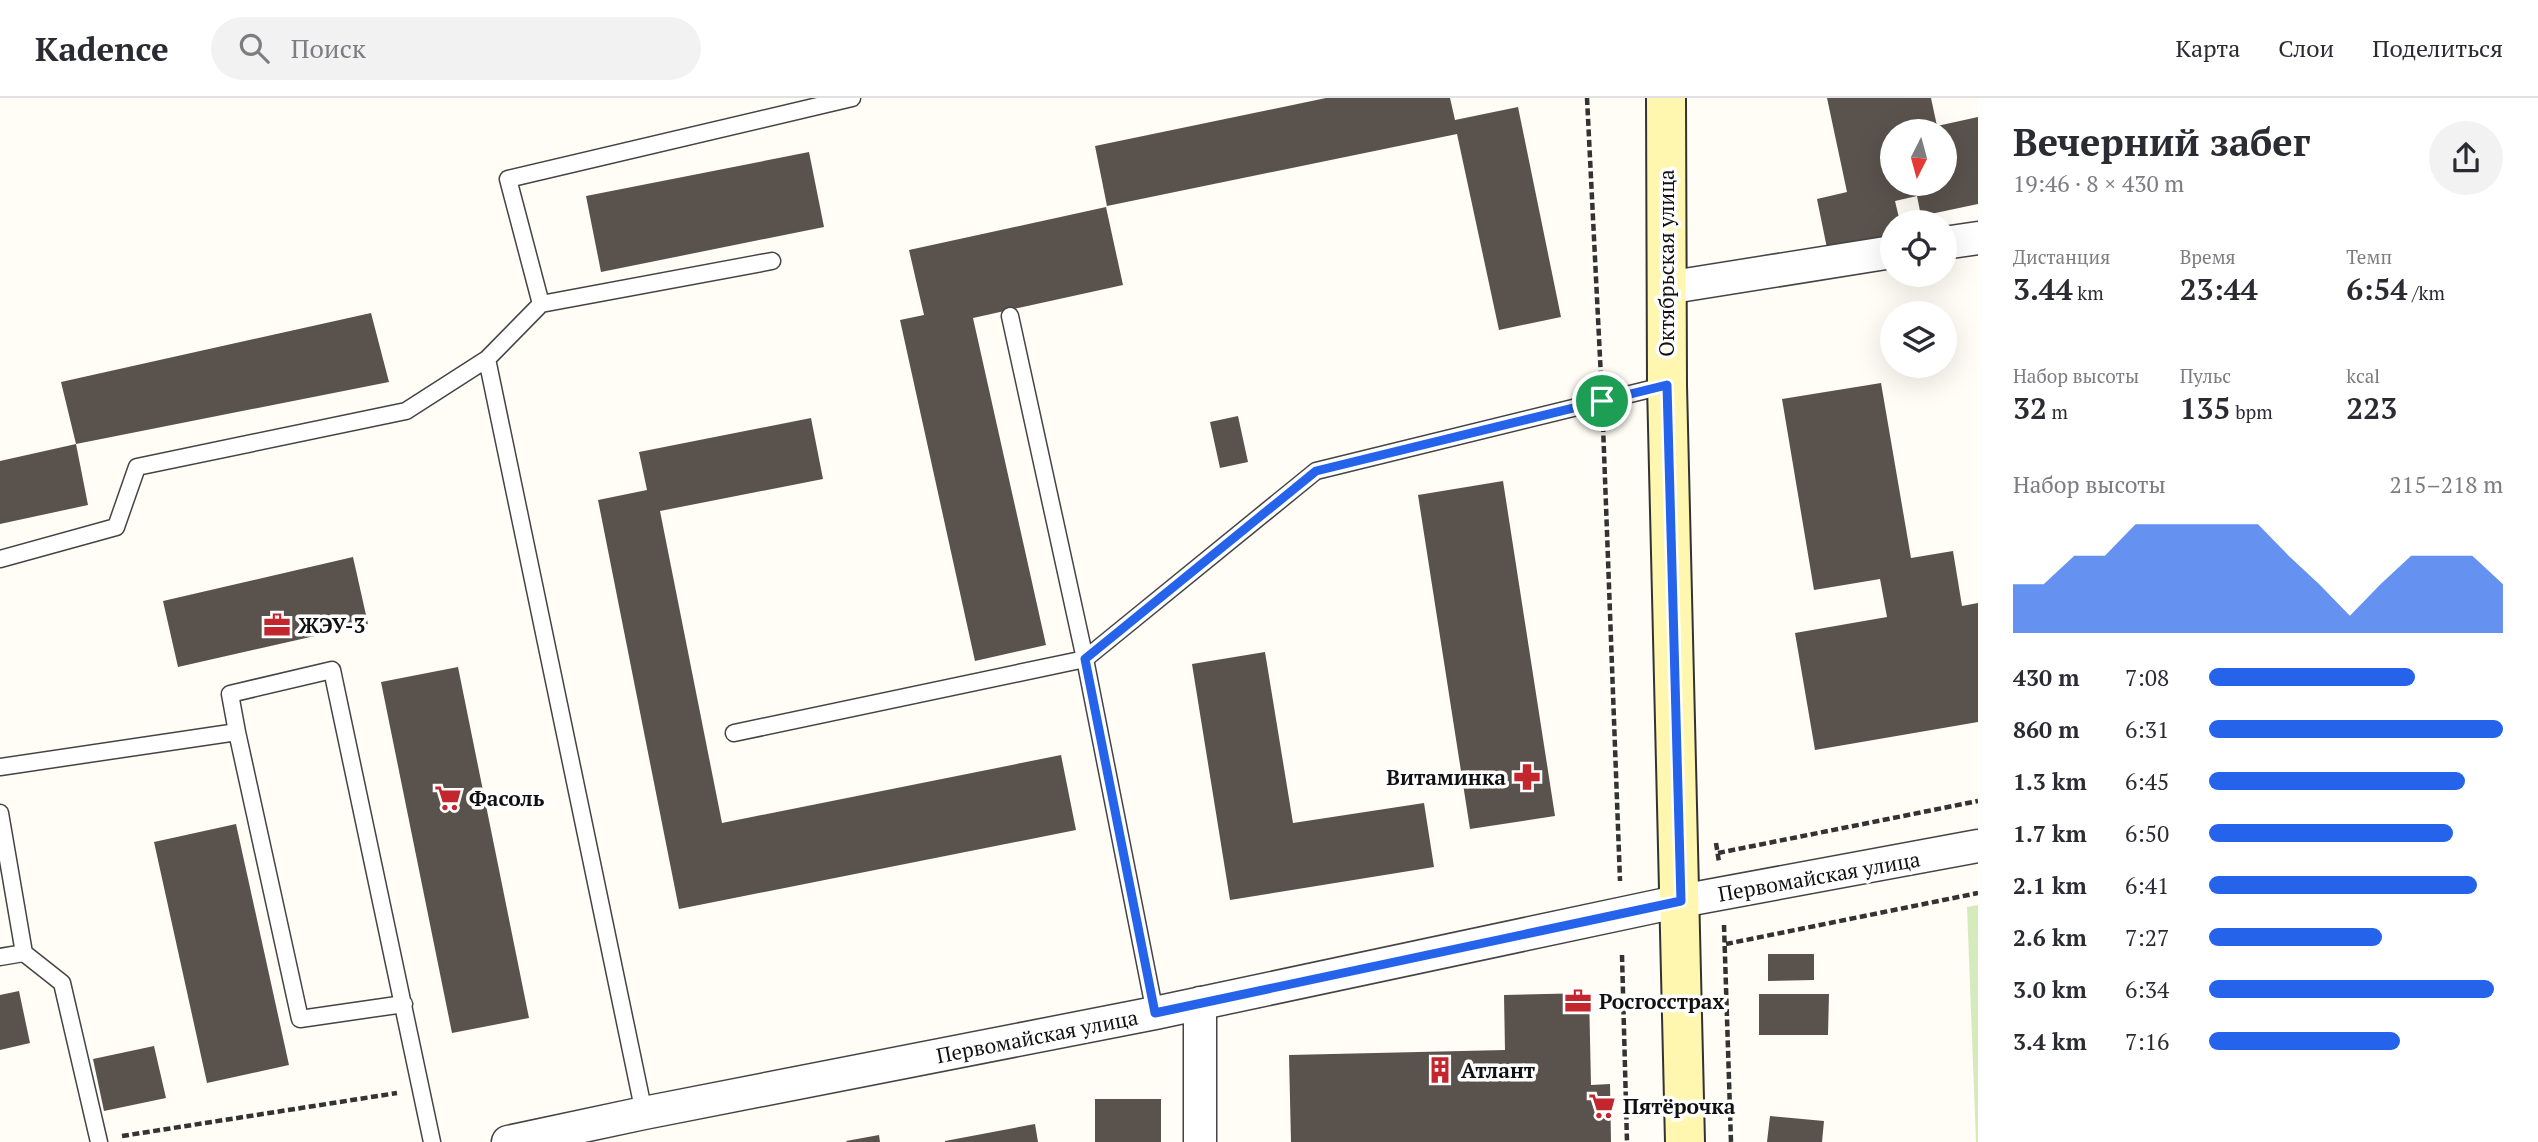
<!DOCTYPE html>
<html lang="ru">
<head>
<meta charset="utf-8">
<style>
  body { margin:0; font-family:"PT Serif",serif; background:#f2f2f3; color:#2b2b33; height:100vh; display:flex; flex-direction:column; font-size:26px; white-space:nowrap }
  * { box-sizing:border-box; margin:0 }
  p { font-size:23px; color:#7c7c81 }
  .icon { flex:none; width:38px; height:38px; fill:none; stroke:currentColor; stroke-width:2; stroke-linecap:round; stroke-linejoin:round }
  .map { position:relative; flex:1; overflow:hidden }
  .details { display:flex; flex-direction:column; background:#fff; width:560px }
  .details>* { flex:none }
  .needle { width:46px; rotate:186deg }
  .tools { position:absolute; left:1880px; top:21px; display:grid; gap:14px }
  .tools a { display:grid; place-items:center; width:77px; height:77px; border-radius:50%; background:#fff; box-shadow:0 7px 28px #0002; font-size:35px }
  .pin { position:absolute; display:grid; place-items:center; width:60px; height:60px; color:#fff; margin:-30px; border:4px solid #fff; border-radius:50%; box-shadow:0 2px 7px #0007 }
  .round { display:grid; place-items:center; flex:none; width:74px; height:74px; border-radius:37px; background:#f2f2f3 }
  .head { display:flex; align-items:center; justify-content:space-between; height:119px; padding:0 35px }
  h1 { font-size:38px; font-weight:700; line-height:52px }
  .stats { display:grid; grid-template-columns:repeat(3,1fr); gap:10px; height:119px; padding:7px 35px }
  .stats div { display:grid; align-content:center }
  .stats b { font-size:30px; font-weight:700 }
  .stats small { font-size:19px; font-weight:400 }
  .stats p { font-size:19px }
  .chart { height:196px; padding:14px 35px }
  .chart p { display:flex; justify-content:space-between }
  .chart svg { width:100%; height:126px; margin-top:7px; fill:#2563eb; opacity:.7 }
  ul { padding:0 35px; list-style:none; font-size:23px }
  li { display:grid; grid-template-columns:112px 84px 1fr; align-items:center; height:52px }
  li i { height:18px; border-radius:9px; background:#2563eb }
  header { display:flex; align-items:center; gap:42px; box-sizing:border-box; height:98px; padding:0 35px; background:#fff; border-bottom:2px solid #e1e1e2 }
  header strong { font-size:33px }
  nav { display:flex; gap:38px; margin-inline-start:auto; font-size:24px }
  .search { width:490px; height:63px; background:#f2f2f3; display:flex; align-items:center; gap:18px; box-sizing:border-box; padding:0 24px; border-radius:38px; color:#7c7c81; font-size:26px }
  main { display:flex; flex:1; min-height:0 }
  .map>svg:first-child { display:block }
</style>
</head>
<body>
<header>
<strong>Kadence</strong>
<div class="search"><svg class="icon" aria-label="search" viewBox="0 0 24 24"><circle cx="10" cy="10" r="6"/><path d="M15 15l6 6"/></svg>Поиск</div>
<nav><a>Карта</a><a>Слои</a><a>Поделиться</a></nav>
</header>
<main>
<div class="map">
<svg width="1978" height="1044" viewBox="0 0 1978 1044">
  <rect width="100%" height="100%" fill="#fffdf5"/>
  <path fill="#d5ebbd" d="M1978 807V1044H1976L1967 809Z"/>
  <path fill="#5a524d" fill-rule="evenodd" d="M1326 0H1450L1455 22 1518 9 1561 219 1499 232 1457 36 1107 108 1095 48Z
    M1827 0H1931L1937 28 1978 19V106L1921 118 1917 98 1895 103 1900 124H1892V148L1829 160 1817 101 1847 94ZM1892 33H1944V86H1892Z
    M809 54 824 129 601 174 586 98Z
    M1106 109 1123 187 973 220 1046 547 975 563 900 222 924 217 909 152Z
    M371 215 389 284 76 346 61 284Z
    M1881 285 1911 460 1953 453 1962 508 1978 505V624L1815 652 1795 535 1887 519 1880 481 1814 492 1782 301Z
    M1238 318 1248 364 1220 370 1210 324Z
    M811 320 823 381 660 413 722 725 1061 657 1076 732 679 811 598 402 647 392 639 354Z
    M76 346 88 407 0 426V363Z
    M1503 383 1555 718 1470 731 1418 397Z
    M353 459 368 526 178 569 163 503Z
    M1265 554 1293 725 1424 705 1434 769 1230 802 1192 566Z
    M458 569 529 920 452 935 381 584Z
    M236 726 289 967 207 985 154 744Z
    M1768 856H1814V882L1768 883Z
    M19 893 30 945 0 952V897Z
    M1589 895 1591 987 1610 986 1611 1044H1291L1289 957 1505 952 1504 897Z
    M1759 896H1829L1828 937H1759Z
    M154 948 166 1000 104 1013 93 961Z
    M1095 1001H1161V1044H1095Z
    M1770 1018 1824 1023 1822 1044H1767Z
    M1035 1026 1038 1044H945V1043Z
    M879 1037 880 1044H847L846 1043Z"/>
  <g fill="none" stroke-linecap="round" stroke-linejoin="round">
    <defs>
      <path id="lane" d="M541 206 772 163
        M1010 218 1085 561 1155 915
        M487 261 644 1015
        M0 461 116 429 137 369 406 313 487 261 541 206 508 81 852 0
        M237 634 300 921 404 906
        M734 635 1085 561 1316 373 1667 287
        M0 669 237 634 230 596 332 572 432 1044
        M0 715 24 855 62 885 99 1044
        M0 859 24 855"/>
      <path id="street" d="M1944 145 1978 140
        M1666 190 1892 154
        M508 1044 644 1015 1155 915 1681 803 1978 748
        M1200 1044V905"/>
      <path id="secondary" d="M1666 0 1667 287 1685 1044"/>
    </defs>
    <use href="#lane" stroke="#444" stroke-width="19"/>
    <use href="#street" stroke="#444" stroke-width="35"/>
    <use href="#secondary" stroke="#333" stroke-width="42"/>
    <path stroke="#333" stroke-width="4.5" stroke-dasharray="7 3.5" stroke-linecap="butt" d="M1587 0 1601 280
      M1603 327 1620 783
      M1716 745 1719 764
      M1718 755 1978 703
      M1724 827 1731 1044
      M1726 846 1978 795
      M1622 857 1627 1044
      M122 1038 397 995"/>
    <use href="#lane" stroke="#fff" stroke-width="16"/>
    <use href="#street" stroke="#fff" stroke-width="32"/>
    <use href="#secondary" stroke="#fff6b0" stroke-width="38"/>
  </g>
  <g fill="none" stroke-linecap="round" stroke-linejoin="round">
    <defs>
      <path id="route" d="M1667 287 1681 803 1155 915 1085 561 1316 373Z"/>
    </defs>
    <use href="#route" stroke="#fff" stroke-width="14"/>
    <use href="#route" stroke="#2563eb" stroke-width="9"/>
  </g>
  <defs>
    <symbol id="office-bare" viewBox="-9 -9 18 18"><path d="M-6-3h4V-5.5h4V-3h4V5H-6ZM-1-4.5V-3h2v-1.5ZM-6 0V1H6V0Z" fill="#c4262e" stroke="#fff" stroke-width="2.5" paint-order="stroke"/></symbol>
    <symbol id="pharmacy-bare" viewBox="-9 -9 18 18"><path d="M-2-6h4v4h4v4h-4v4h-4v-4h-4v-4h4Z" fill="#c4262e" stroke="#fff" stroke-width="2.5" paint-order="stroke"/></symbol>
    <symbol id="supermarket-bare" viewBox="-9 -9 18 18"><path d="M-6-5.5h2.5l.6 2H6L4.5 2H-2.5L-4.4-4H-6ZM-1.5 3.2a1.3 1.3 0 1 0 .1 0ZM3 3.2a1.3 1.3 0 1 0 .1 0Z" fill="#c4262e" stroke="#fff" stroke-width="2.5" paint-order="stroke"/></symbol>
    <symbol id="building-bare" viewBox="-9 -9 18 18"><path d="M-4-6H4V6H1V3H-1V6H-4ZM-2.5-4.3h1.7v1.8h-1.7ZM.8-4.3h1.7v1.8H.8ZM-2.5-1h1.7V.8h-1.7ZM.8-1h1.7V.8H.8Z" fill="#c4262e" stroke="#fff" stroke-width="2.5" paint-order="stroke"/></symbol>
  </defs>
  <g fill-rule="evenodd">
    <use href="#office-bare" x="258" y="508" width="38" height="38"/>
    <use href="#pharmacy-bare" x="1508" y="660" width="38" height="38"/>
    <use href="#supermarket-bare" x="429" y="681" width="38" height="38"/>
    <use href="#office-bare" x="1559" y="884" width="38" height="38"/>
    <use href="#building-bare" x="1421" y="953" width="38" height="38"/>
    <use href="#supermarket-bare" x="1583" y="989" width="38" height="38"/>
  </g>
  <g text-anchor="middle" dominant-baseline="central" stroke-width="7" stroke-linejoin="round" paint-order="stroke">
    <g font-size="21" fill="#111" stroke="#fff">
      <text transform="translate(1666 165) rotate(-90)">Октябрьская улица</text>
      <text transform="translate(1819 778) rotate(-10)">Первомайская улица</text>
      <text transform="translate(1037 938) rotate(-11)">Первомайская улица</text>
    </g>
    <g font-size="21" font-weight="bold" fill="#111" stroke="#fff" text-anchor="start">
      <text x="298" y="527">ЖЭУ-3</text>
      <text x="1506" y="679" text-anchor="end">Витаминка</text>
      <text x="469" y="700">Фасоль</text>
      <text x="1599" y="903">Росгосстрах</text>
      <text x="1461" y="972">Атлант</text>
      <text x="1623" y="1008">Пятёрочка</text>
    </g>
  </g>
</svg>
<div class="tools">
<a><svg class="needle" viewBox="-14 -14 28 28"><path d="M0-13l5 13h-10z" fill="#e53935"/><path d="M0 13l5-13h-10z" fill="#7c7c81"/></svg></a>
<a><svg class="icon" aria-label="locate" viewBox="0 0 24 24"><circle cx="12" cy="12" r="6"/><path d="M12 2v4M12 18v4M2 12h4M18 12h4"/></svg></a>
<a><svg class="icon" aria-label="layers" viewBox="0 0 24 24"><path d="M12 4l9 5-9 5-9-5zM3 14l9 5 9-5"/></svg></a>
</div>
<div class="pin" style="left:1602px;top:303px;background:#1e9e55"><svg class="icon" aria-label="arrive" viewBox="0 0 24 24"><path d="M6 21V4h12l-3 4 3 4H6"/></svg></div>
</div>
<section class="details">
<div class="head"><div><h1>Вечерний забег</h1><p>19:46 · 8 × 430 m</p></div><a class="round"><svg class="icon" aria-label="share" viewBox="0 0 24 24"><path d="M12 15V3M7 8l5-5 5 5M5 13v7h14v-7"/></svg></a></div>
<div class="stats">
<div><p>Дистанция</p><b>3.44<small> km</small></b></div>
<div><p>Время</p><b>23:44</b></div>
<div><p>Темп</p><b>6:54<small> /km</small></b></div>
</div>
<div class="stats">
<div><p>Набор высоты</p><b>32<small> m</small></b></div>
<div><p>Пульс</p><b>135<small> bpm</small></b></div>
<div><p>kcal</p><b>223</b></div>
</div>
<div class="chart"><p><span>Набор высоты</span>215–218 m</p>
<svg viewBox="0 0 160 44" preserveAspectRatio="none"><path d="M0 44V27L10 27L20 17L30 17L40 6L50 6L60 6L70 6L80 6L90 17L100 27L110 38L120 27L130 17L140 17L150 17L160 27V44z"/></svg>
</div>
<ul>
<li><b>430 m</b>7:08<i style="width:70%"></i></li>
<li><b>860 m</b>6:31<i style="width:100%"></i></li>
<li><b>1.3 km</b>6:45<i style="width:87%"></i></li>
<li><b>1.7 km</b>6:50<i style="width:83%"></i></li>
<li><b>2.1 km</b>6:41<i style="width:91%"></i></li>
<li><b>2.6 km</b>7:27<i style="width:59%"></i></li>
<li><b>3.0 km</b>6:34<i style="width:97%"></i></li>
<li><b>3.4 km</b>7:16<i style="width:65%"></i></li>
</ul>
</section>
</main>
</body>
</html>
